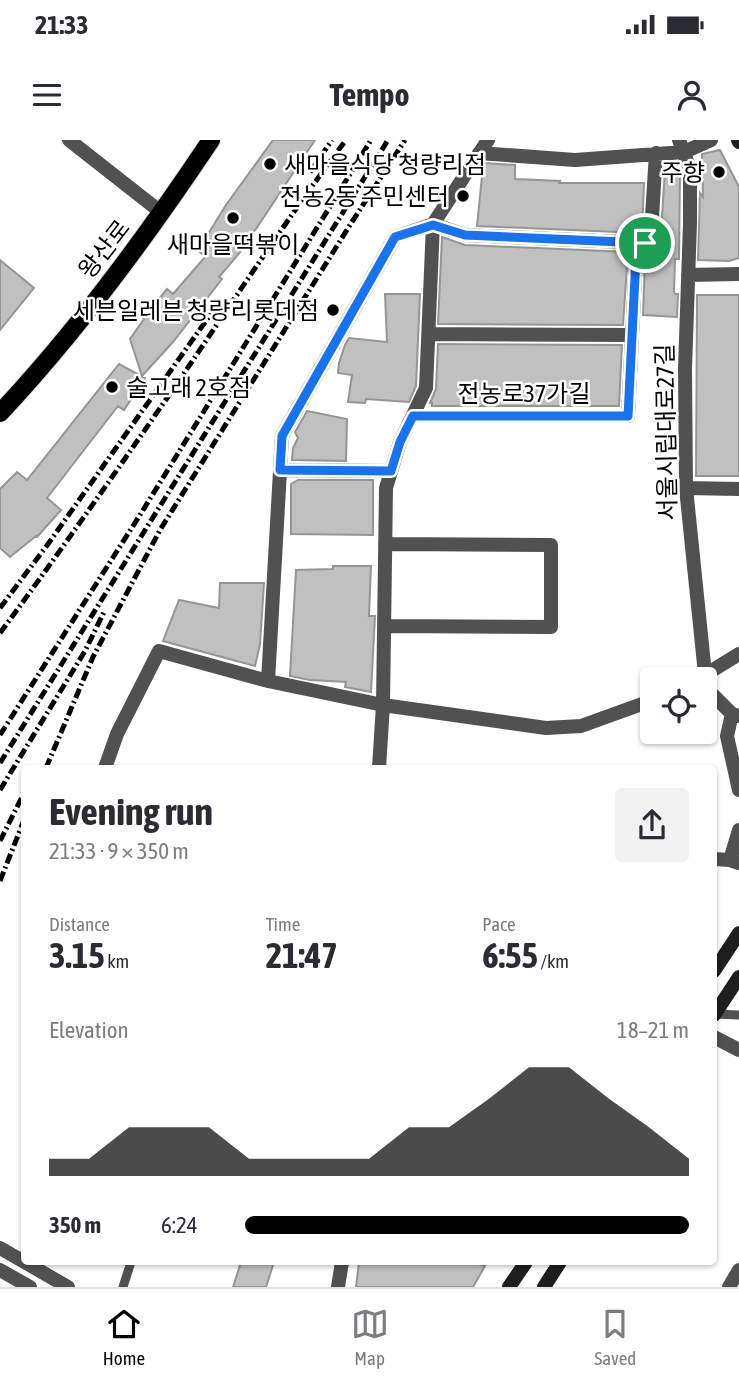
<!DOCTYPE html>
<html lang="en">
<head>
<meta charset="utf-8">
<style>
  body { margin:0; font-family:"Asap Condensed","Noto Sans KR",sans-serif; background:#f2f2f3; color:#2b2b33; height:100vh; display:flex; flex-direction:column; font-size:26px; white-space:nowrap }
  * { box-sizing:border-box; margin:0 }
  p { font-size:23px; color:#7c7c81 }
  .icon { flex:none; width:38px; height:38px; fill:none; stroke:currentColor; stroke-width:2; stroke-linecap:round; stroke-linejoin:round }
  .map { position:relative; flex:1; overflow:hidden }
  .details { position:absolute; left:21px; top:625px; width:696px; height:500px; display:flex; flex-direction:column; background:#fff; border-radius:7px; box-shadow:0 2px 5px #0004 }
  .details>* { flex:none }
  .controls { position:absolute; left:640px; top:527px; display:grid; gap:14px }
  .controls a { display:grid; place-items:center; width:77px; height:77px; border-radius:7px; background:#fff; box-shadow:0 2px 5px #0004; font-size:35px }
  .pin { position:absolute; display:grid; place-items:center; width:60px; height:60px; color:#fff; margin:-30px; border:4px solid #fff; border-radius:50%; box-shadow:0 2px 7px #0007 }
  .round { display:grid; place-items:center; flex:none; width:74px; height:74px; border-radius:7px; background:#f2f2f3 }
  .head { display:flex; align-items:center; justify-content:space-between; height:119px; padding:0 28px }
  h1 { font-size:38px; font-weight:700; line-height:52px }
  .figures { display:grid; grid-template-columns:repeat(3,1fr); gap:10px; height:119px; padding:7px 28px }
  .figures div { display:grid; align-content:center }
  .figures b { font-size:35px; font-weight:700 }
  .figures small { font-size:19px; font-weight:400 }
  .figures p { font-size:19px }
  .chart { height:196px; padding:14px 28px }
  .chart p { display:flex; justify-content:space-between }
  .chart svg { width:100%; height:126px; margin-top:7px; fill:#000; opacity:.7 }
  ul { padding:0 28px; list-style:none; font-size:23px }
  li { display:grid; grid-template-columns:112px 84px 1fr; align-items:center; height:52px }
  li i { height:18px; border-radius:9px; background:#000 }
  .status { display:flex; justify-content:space-between; align-items:center; height:49px; padding:0 35px; background:#fff; direction:ltr }
  .status svg { height:19px; fill:currentColor }
  header { display:flex; justify-content:space-between; align-items:center; height:91px; padding:0 28px; background:#fff; font-size:32px; font-weight:700 }
  .dock { display:flex; justify-content:space-around; align-items:center; height:98px; border-top:2px solid #e1e1e2; background:#fff; font-size:19px; color:#7c7c81 }
  .dock a { display:grid; justify-items:center; gap:4px }
  .dock .active { color:#000 }
  .map>svg:first-child { display:block }
</style>
</head>
<body>
<div class="status"><b>21:33</b><svg viewBox="0 0 49 12"><path d="M0 12V9h3v3zM5 12V6h3v6zM10 12V3h3v9zM15 12V0h3v12zM26 1h20v11H26zM47 4h2v5h-2z"/></svg></div>
<header><svg class="icon" aria-label="menu" viewBox="0 0 24 24"><path d="M4 6h16M4 12h16M4 18h16"/></svg>Tempo<svg class="icon" aria-label="person" viewBox="0 0 24 24"><circle cx="12" cy="8" r="4"/><path d="M4 21q1-7 8-7t8 7"/></svg></header>
<div class="map">
<svg width="739" height="1147" viewBox="0 0 739 1147">
  <rect width="100%" height="100%" fill="#fff"/>
  <path fill="#c0c0c0" stroke="#959595" stroke-width="2" d="M273 0H315L256 89 245 102 247 104 219 137 222 139 173 202 142 236 130 199 144 179 143 178 167 149 173 154 205 117 198 110 226 65Z
    M720 10 739 47V118L729 121 698 120 700 53 703 57 702 14Z
    M484 23 515 25V39L560 41 559 43H644L642 90 640 93 477 86 483 26Z
    M665 29H676L680 33 679 119H675L674 151 675 154H678L677 177 643 175 645 120 661 94Z
    M442 97 465 105 628 112 623 185 438 184Z
    M0 120 34 148 0 190Z
    M385 154H420L416 246 409 262 366 259 365 263 348 262 352 235 338 233 339 223 345 205 349 198 387 202Z
    M697 155H739V336H696Z
    M438 204 622 205 619 266H432V263H430L436 249Z
    M119 224 145 238 124 270 118 266 47 358 61 370 37 397 36 396 10 417 0 408V349L17 332 27 340Z
    M307 271 347 279 346 321 292 320 293 308 298 298 295 292Z
    M298 340H373V395L291 394V344Z
    M333 426H371L369 476H375L371 552 345 547 346 542 310 540 290 536 296 430 333 429Z
    M220 443H264L260 504 255 526 163 501 179 460 219 468Z
    M241 1122H274L266 1147H233Z
    M359 1122H474L485 1126 473 1147H356Z"/>
  <g fill="none" stroke-linecap="round" stroke-linejoin="round">
    <defs>
      <path id="primary" d="M0 273C79 189 147 96 211 0"/>
    </defs>
    <use href="#primary" stroke="#dbdbdb" stroke-width="20"/>
    <path stroke="#515151" stroke-width="9" d="M714 874 739 875
      M123 1147 131 1122"/>
    <path stroke="#515151" stroke-width="14" d="M69 0 162 73
      M679 0 690 29V83L685 229 686 348 705 534 711 553 732 574 739 576
      M479 13 575 20 684 12 711 0
      M688 135 739 134
      M429 194 632 195
      M413 276H628L636 117 651 93 656 13
      M280 330 391 331
      M686 348 739 349
      M384 486 551 487V405L385 404
      M700 538 739 514
      M268 541 282 296 395 97 433 84 488 0
      M732 574 727 596 739 650
      M105 628 117 594 159 511 268 541 383 565 546 588 581 586 653 560
      M379 628 383 565 386 348 400 302 426 248 433 84 465 95 645 103
      M714 719 730 720 739 723
      M730 720 739 690
      M714 897 739 910
      M0 1108 68 1147
      M0 1130 30 1147
      M338 1147 342 1122
      M729 1147 739 1130"/>
    <path stroke="#1e1e1e" stroke-width="14" d="M738 0 739 2
      M714 831 739 793
      M714 875 739 837
      M509 1147 526 1122
      M544 1147 560 1122"/>
    <use href="#primary" stroke="#000" stroke-width="18"/>
    <path stroke="#000" stroke-width="5" stroke-dasharray="10 3.5 2 3.5" stroke-linecap="butt" d="M310 32 332 0
      M0 468 48 404 220 161
      M0 493C60 412 118 329 176 245 232 163 286 80 346 0
      M0 595 140 375 371 0
      M0 623 388 0
      M46 628 93 517 160 390 350 85 405 0
      M0 650 85 511 105 470
      M0 701 24 653
      M0 741 24 680"/>
  </g>
  <g fill="none" stroke-linecap="round" stroke-linejoin="round">
    <defs>
      <path id="route" d="M433 85 465 95 645 103 636 117 628 276H413L400 302 391 331 280 330 282 296 395 97Z"/>
    </defs>
    <use href="#route" stroke="#fff" stroke-width="14"/>
    <use href="#route" stroke="#1a73e8" stroke-width="9"/>
  </g>
  <g fill="#000" stroke="#fff" stroke-width="2.5">
    <circle cx="270" cy="24" r="7"/>
    <circle cx="719" cy="32" r="7"/>
    <circle cx="463" cy="56" r="7"/>
    <circle cx="233" cy="78" r="7"/>
    <circle cx="333" cy="170" r="7"/>
    <circle cx="112" cy="247" r="7"/>
  </g>
  <g text-anchor="middle" dominant-baseline="central" stroke-width="5" stroke-linejoin="round" paint-order="stroke">
    <g font-size="24" fill="#000" stroke="#fff" text-anchor="end">
      <text x="284" y="24" text-anchor="start">새마을식당 청량리점</text>
      <text x="705" y="32">주향</text>
      <text x="449" y="56">전농2동 주민센터</text>
      <text x="233" y="104" text-anchor="middle">새마을떡볶이</text>
      <text x="319" y="170">세븐일레븐 청량리롯데점</text>
      <text x="126" y="247" text-anchor="start">술고래 2호점</text>
    </g>
    <g font-size="24" fill="#000" stroke="#fff">
      <text transform="translate(104 109) rotate(-52)">왕산로</text>
      <text x="524" y="253">전농로37가길</text>
      <text transform="translate(666 292) rotate(-91)">서울시립대로27길</text>
    </g>
  </g>
</svg>
<div class="controls">
<a><svg class="icon" aria-label="locate" viewBox="0 0 24 24"><circle cx="12" cy="12" r="6"/><path d="M12 2v4M12 18v4M2 12h4M18 12h4"/></svg></a>
</div>
<div class="pin" style="left:645px;top:103px;background:#1e9e55"><svg class="icon" aria-label="arrive" viewBox="0 0 24 24"><path d="M6 21V4h12l-3 4 3 4H6"/></svg></div>
<section class="details">
<div class="head"><div><h1>Evening run</h1><p>21:33 · 9 × 350 m</p></div><a class="round"><svg class="icon" aria-label="share" viewBox="0 0 24 24"><path d="M12 15V3M7 8l5-5 5 5M5 13v7h14v-7"/></svg></a></div>
<div class="figures">
<div><p>Distance</p><b>3.15<small> km</small></b></div>
<div><p>Time</p><b>21:47</b></div>
<div><p>Pace</p><b>6:55<small> /km</small></b></div>
</div>
<div class="chart"><p><span>Elevation</span>18–21 m</p>
<svg viewBox="0 0 160 44" preserveAspectRatio="none"><path d="M0 44V38L10 38L20 27L30 27L40 27L50 38L60 38L70 38L80 38L90 27L100 27L110 17L120 6L130 6L140 17L150 27L160 38V44z"/></svg>
</div>
<ul>
<li><b>350 m</b>6:24<i style="width:100%"></i></li>
</ul>
</section>
</div>
<nav class="dock">
<a class="active"><svg class="icon" aria-label="home" viewBox="0 0 24 24"><path d="M3 11l9-7 9 7M6 9v11h12V9"/></svg>Home</a>
<a><svg class="icon" aria-label="map" viewBox="0 0 24 24"><path d="M3 6l6-2 6 2 6-2v14l-6 2-6-2-6 2zM9 4v14M15 6v14"/></svg>Map</a>
<a><svg class="icon" aria-label="saved" viewBox="0 0 24 24"><path d="M7 4h10v16l-5-4-5 4z"/></svg>Saved</a>
</nav>
</body>
</html>
